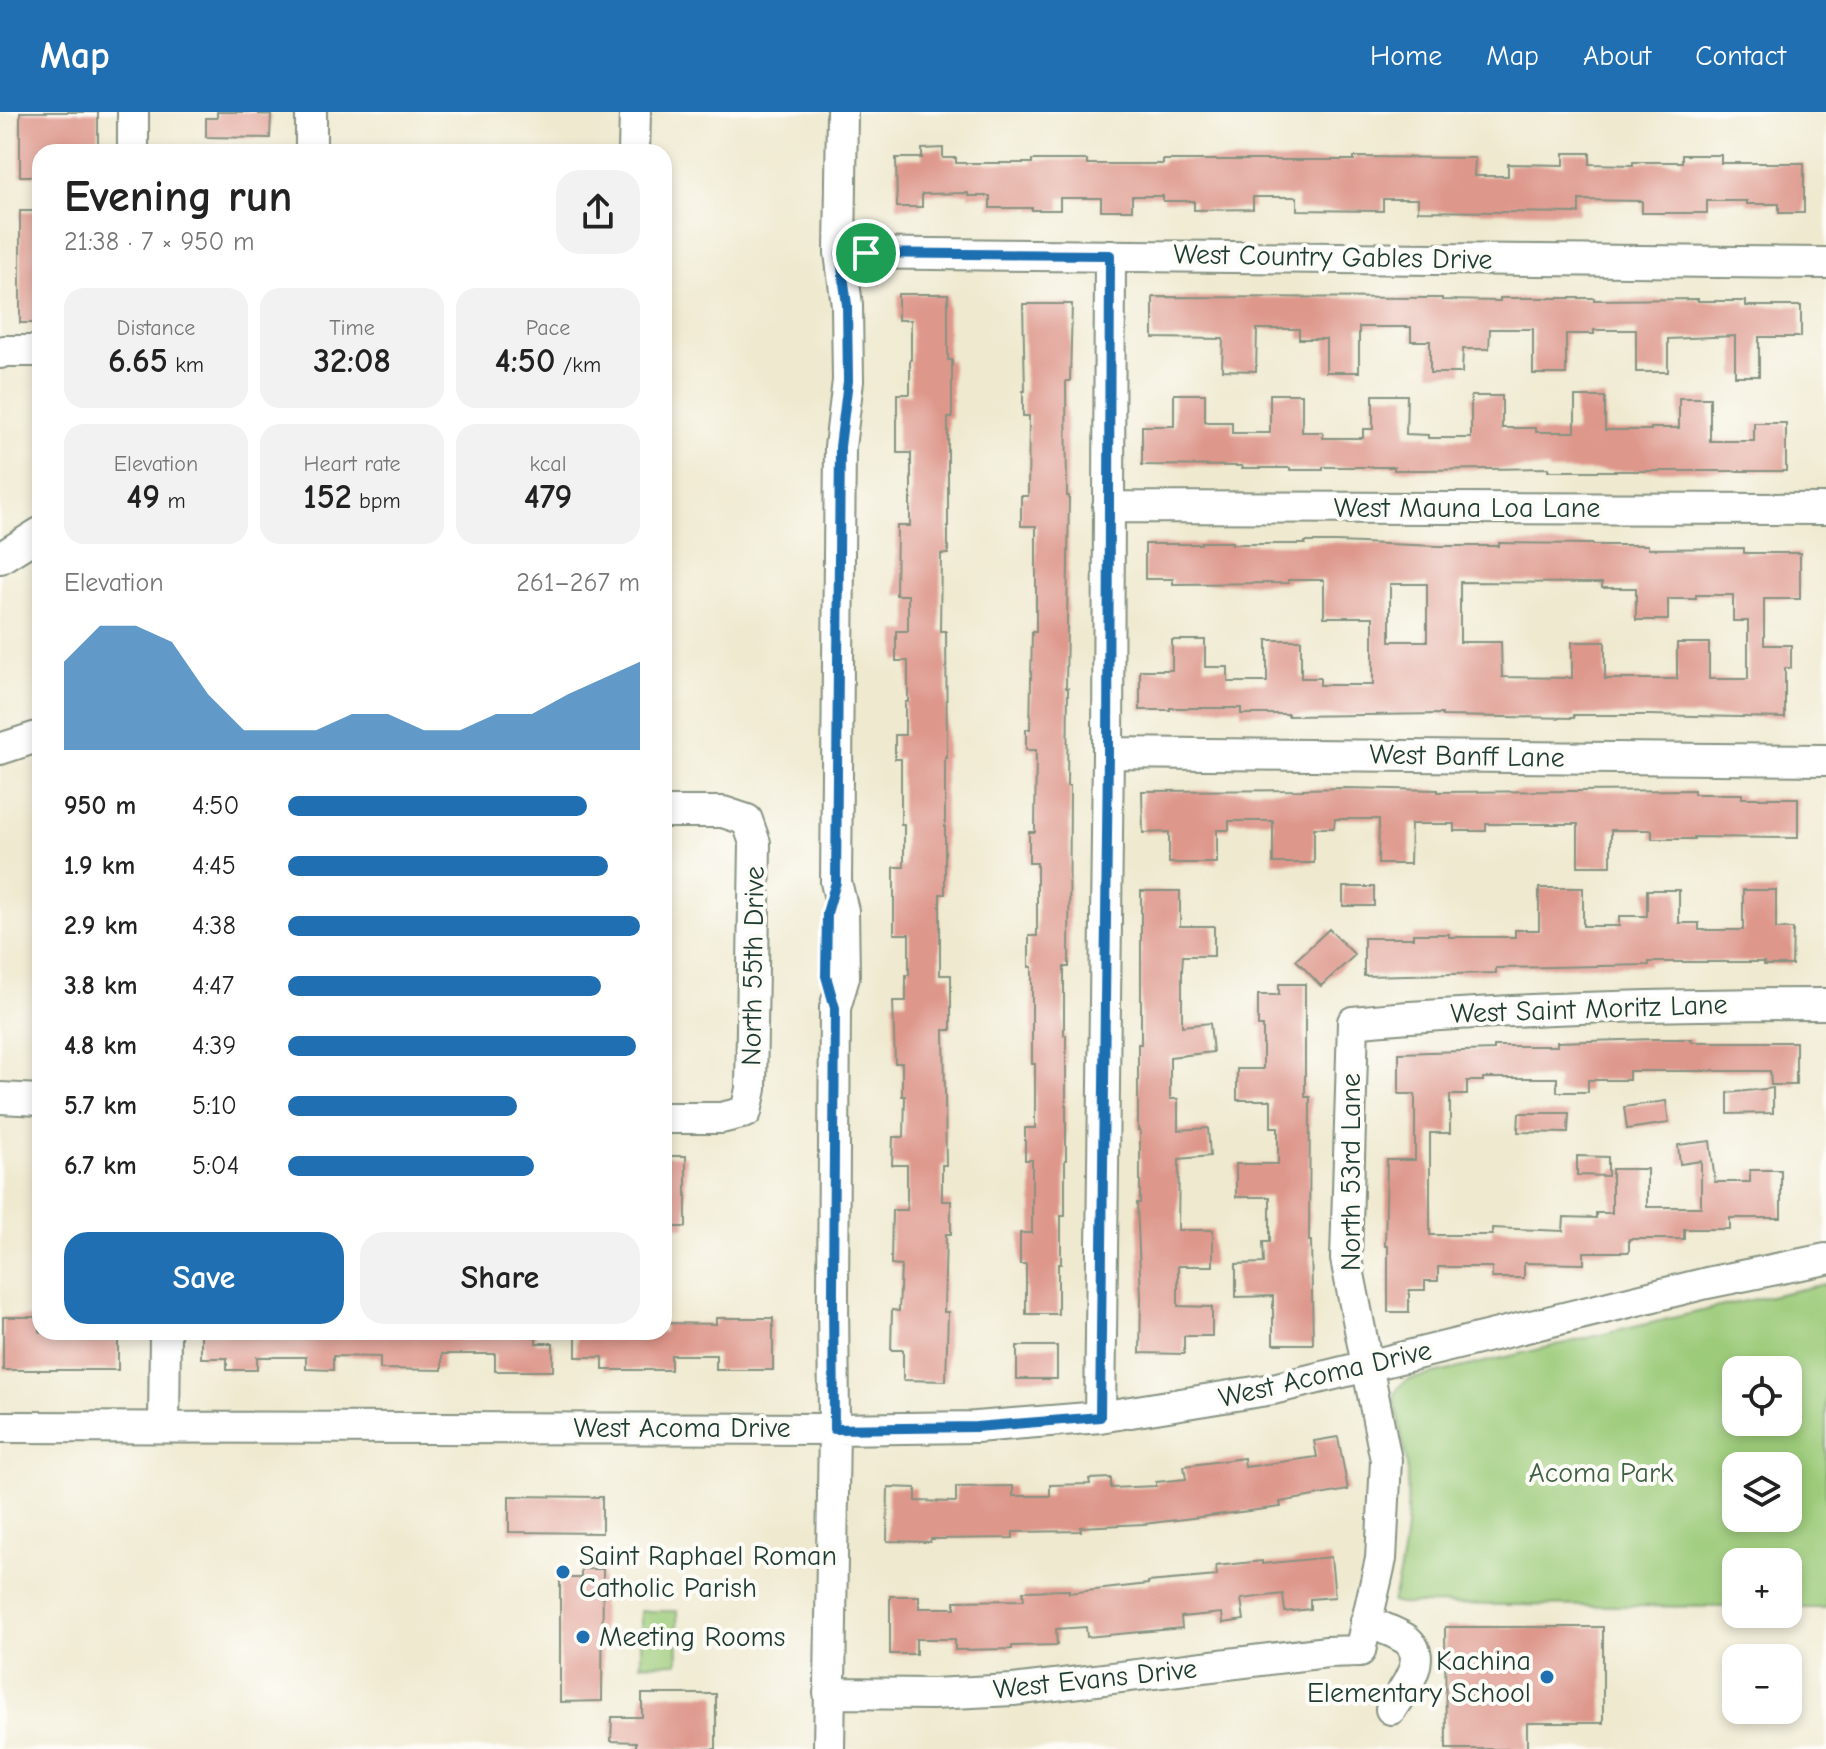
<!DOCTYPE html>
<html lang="en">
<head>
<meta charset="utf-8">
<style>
  body { margin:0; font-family:"Comic Neue",sans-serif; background:#f2f2f2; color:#222; height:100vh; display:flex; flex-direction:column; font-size:30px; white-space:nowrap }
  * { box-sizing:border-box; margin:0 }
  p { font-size:26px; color:#767676 }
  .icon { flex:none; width:44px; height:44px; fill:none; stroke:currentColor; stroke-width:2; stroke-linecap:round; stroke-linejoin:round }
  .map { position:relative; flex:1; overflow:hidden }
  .panel { position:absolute; left:32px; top:32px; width:640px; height:1196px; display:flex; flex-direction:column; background:#fff; border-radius:24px; box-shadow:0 4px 12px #0003 }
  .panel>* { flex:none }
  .fabs { position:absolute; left:1722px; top:1244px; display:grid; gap:16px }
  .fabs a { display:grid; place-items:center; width:80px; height:80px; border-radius:16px; background:#fff; box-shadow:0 4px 12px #0003; font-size:40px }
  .pin { position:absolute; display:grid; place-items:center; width:68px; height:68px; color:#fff; margin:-34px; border:4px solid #fff; border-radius:50%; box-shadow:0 2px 8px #0007 }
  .round { display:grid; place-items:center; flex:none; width:84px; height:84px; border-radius:24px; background:#f2f2f2 }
  .overview { display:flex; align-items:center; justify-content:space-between; height:136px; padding:0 32px }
  h1 { font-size:44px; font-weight:600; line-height:60px }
  .metrics { display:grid; grid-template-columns:repeat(3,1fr); gap:12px; height:136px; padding:8px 32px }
  .metrics div { display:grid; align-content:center; border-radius:20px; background:#f2f2f2; text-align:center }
  .metrics b { font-size:34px; font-weight:600 }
  .metrics small { font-size:22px; font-weight:400 }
  .metrics p { font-size:22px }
  .chart { height:224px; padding:16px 32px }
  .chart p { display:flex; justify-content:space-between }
  .chart svg { width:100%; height:144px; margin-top:8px; fill:#1f6fb2; opacity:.7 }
  .action { display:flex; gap:16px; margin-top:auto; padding:16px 32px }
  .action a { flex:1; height:92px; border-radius:24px; background:#1f6fb2; color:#fff; font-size:32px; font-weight:600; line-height:92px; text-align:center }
  .action a+a { background:#f2f2f2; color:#222 }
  ul { padding:0 32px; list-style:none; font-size:26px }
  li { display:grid; grid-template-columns:128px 96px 1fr; align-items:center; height:60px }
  li i { height:20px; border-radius:10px; background:#1f6fb2 }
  header { display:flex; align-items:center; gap:48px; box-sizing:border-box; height:112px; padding:0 40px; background:#1f6fb2; color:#fff }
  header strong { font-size:38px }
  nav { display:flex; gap:44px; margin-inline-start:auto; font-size:28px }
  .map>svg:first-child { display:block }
</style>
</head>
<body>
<header>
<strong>Map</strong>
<nav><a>Home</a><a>Map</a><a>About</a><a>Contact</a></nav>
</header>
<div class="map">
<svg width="1826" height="1637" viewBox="0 0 1826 1637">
  <rect width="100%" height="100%" fill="#fdfcf7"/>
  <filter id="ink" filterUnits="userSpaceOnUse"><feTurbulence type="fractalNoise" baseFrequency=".0125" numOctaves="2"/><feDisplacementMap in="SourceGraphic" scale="16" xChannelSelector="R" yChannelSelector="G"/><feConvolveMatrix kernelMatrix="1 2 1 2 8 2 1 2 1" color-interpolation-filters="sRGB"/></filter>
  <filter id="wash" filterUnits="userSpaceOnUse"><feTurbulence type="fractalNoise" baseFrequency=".006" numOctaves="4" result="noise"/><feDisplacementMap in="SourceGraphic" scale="32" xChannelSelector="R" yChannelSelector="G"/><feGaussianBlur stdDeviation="1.8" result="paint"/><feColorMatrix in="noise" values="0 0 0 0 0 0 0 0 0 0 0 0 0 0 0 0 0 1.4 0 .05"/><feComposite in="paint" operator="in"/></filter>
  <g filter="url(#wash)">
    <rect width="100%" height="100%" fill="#efe9cf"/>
    <path fill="#9ccb79" stroke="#5e8456" stroke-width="2" fill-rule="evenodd" d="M1826 1172V1496H1788V1450H1736V1495L1399 1492 1392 1490C1405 1447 1409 1400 1407 1355 1405 1333 1399 1310 1394 1288 1395 1278 1399 1273 1408 1268L1732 1192ZM1736 1258H1788V1310H1736ZM1736 1354H1788V1406H1736Z
      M641 1499H677L678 1551 641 1552Z"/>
    <g id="blocks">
      <path fill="#de978b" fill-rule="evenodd" d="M20 0H98V40H40V64H20Z
        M217 0H259V2L271 3 270 26 206 25V6H217Z
        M943 36V46H956V51H1032V48H1087V52H1163V48H1354V45L1475 46 1474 64H1508V52L1564 53V41H1590V52L1633 53V50H1682V43H1721V51H1804V101H1779V92H1747V89H1707V101H1642V89L1579 88V101L1418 99V87H1383V99L1297 98V85H1253V97L1194 98V89H1163V84H1132V98H1101V86H1060V98H1032V96H990V84H968V81L922 82V95H897L896 46H922V37Z
        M20 99H40V211H20Z
        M898 182H948V248H952V306H948V442H941L940 519H946L947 646H945V782H940V863H951V918H944L946 1053H942V1089H951V1122H946L944 1200H948L946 1269 903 1268V1238H891L892 1198 899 1199 901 1154 891 1153 892 1098H907V1053H892L893 1025H904L905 984H902V951H895L893 889H906V863H909V822H894V755H904V712H901V647H895V623H905V590H908V549H896V519H908V483H896L897 414H910V386H911V341H897V282H910V248H911V208H898Z
        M1153 185 1442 186V188L1500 189V186H1594V188L1698 187V189H1746V194H1801V225H1759V264H1735V224L1668 227V260H1636V218H1594V222H1566V262H1533V217H1490L1489 237H1463L1462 261H1430V229H1411V215H1359V260H1326V227H1299V217H1257L1256 259 1222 258 1223 227 1153 226Z
        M1023 192H1072L1070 269H1066L1067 384H1069L1066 576H1068L1067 674H1070L1069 855H1064V923H1066V1048H1065V1104H1061V1152H1058V1202H1026V1152H1020V1121H1032V1048H1025V1016H1035V952H1032V855H1029V824H1037V751H1029V720H1035L1036 638H1026V617H1030L1032 520H1036V414H1021V384H1028L1029 304H1023V279H1025Z
        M1174 282H1205V310H1232V321H1270V282H1302V320H1323V326H1363V317H1373V283H1407L1406 322 1428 323V326H1471V284H1502V316H1536V320H1575V285H1605V318H1651V316H1679V286H1710V329H1754V311H1786V359H1548V356L1423 358H1394V355H1323V358H1290V356H1242V354L1142 353V314H1174Z
        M1201 430H1232V432H1305V430H1336L1438 434H1499V431L1592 432V433H1648V437L1744 436V441H1800V487H1764V533H1791V556H1785V606L1649 603H1574V606L1442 604V602L1288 604V602H1241V596H1170V598H1140V558H1172V528H1205V555H1228V570H1267V528H1301V566H1320V573H1373V505H1324V468H1288V471L1173 472V467H1145V432H1201ZM1460 470 1602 471V476H1636V508H1668V487H1696V483H1733V509H1748V567H1709V531H1677V567H1605V530H1572V566L1502 565 1501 530H1460ZM1390 472H1427V529H1390Z
        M1345 676 1438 678V680L1694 678V682H1742V686H1798V726L1694 725V727H1652V718H1611V754H1578V712H1486V719H1454V712H1411L1410 752H1378L1379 707H1335L1334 716H1314V751H1273V709H1229V718H1217V751H1169V720L1143 721 1142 679 1303 678V677Z
        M1343 775H1374V794H1343Z
        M1539 776H1583V814H1619V804H1647V778H1679V811H1699V818H1743V778H1776V817H1793L1792 853H1764V850H1649V853L1496 856V861L1364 864V826H1413V822H1449V825H1515V818H1539Z
        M1141 779H1180V814H1214V844H1183L1182 858V914L1210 911 1213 940 1170 945V987H1178V1018L1208 1016 1210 1044 1179 1047 1178 1118H1213V1154H1178V1194L1212 1195V1224H1184V1242L1140 1241 1141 1185 1137 1091H1140V1018H1138V932H1141Z
        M1329 817 1355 843 1321 874 1296 848Z
        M1279 872H1305V985H1310L1309 1129H1311L1313 1232H1273V1184L1236 1185V1152L1264 1151 1263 1130H1270V1085H1236V1052H1278V1015H1271V988H1237V957H1263V914H1258V883H1279Z
        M1654 927H1692V930H1796V973H1771L1770 959H1629V968H1588V980H1557V966H1483V969H1467V983H1450V1021H1430V1123H1492V1116L1563 1119 1564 1105 1596 1106V1101H1612V1057H1647V1095H1701V1049L1680 1052 1678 1033 1710 1029 1715 1070H1750V1058H1781V1106H1730V1117H1684V1127H1629V1140H1584V1152L1524 1151V1166H1492V1155H1438V1169H1425V1178H1409V1200H1388V1134H1385L1387 1048H1415V982H1399V941L1494 938V934H1557V930Z
        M1773 976V1001L1728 1002V981Z
        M1666 989 1669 1011 1627 1017 1624 995Z
        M1519 1001H1569L1568 1021 1518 1020Z
        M664 1044H686V1115H664Z
        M1577 1044 1608 1045V1064L1577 1063Z
        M3 1205H40V1220H118V1258H3Z
        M716 1206H773V1258H716V1243H671V1258H603V1245H576V1220H664V1211L716 1212Z
        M201 1220H536V1231H553V1259H495V1242H442V1258L380 1257V1245L333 1244V1258L306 1257V1245H257V1258H227V1246H201Z
        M1017 1234H1057V1267H1017Z
        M1338 1325 1348 1378 1280 1390 1281 1395 1144 1412 1080 1415 1081 1419 1013 1420V1426L931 1427 930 1430 887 1429 888 1375 916 1376V1389L956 1390V1375L1013 1374V1384H1050V1373L1090 1372 1089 1367 1111 1366V1376L1156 1374V1370L1186 1367 1184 1354 1244 1346 1245 1355 1317 1345 1314 1329Z
        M509 1384 602 1385V1421L509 1420Z
        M1331 1445 1335 1485 1310 1487V1497L1285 1500 1283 1482 1241 1487 1244 1508 1223 1511 1222 1501 1181 1505 1182 1516 1087 1525 1086 1515 1056 1517 1057 1533 1012 1534V1537L955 1538V1527H916V1542H890V1484H919V1496H955V1489L1024 1488 1023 1479 1069 1478V1481L1148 1472V1470L1217 1464 1216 1454 1262 1449V1452Z
        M581 1457H603L602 1589 560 1590V1466H581Z
        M1445 1515H1603V1611H1527V1637H1446Z
        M642 1582H716V1637H636V1630L611 1629 612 1605H642Z"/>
    </g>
  </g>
  <g filter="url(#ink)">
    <use href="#blocks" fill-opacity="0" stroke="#879382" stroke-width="2"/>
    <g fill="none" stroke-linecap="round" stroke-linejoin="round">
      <defs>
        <path id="minor" d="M311 0V40
          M133 40V0
          M634 40 635 0
          M840 141 1826 151
          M0 241 3 239H40
          M1108 395 1826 397
          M0 446 40 421
          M0 637 40 624
          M1108 641 1826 648
          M664 700H723L747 708 755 731 751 977 746 1000 721 1006H664
          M0 986 40 988
          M1100 1305 1108 641 1110 143
          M0 1315 834 1317 976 1315 1100 1305 1273 1277 1707 1171 1826 1147
          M164 1315 165 1220
          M1366 1509C1377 1514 1398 1521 1407 1528 1430 1548 1402 1579 1391 1597
          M829 1581 932 1582 1013 1578 1327 1540 1360 1539 1381 1447 1386 1348 1346 1147 1353 910C1406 904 1459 902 1512 899 1617 894 1721 892 1826 892
          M829 1637 834 1317 833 1180 835 896 844 865 843 799 836 770 840 335 848 269 847 193 840 141 842 0"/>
      </defs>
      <use href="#minor" stroke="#879382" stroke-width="34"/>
      <use href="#minor" stroke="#fff" stroke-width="30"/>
    </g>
  </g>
  <g fill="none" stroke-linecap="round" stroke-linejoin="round" filter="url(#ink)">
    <defs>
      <path id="route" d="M840 141 1110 143 1108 641 1100 1305 976 1315 834 1317 833 1180 835 896 826 864 827 801 836 770 840 335 848 269 847 193Z"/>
    </defs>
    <use href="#route" stroke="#fff" stroke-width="16"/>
    <use href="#route" stroke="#1f6fb2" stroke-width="10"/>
  </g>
  <g fill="#1f6fb2" stroke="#fdfcf7" stroke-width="3">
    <circle cx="563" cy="1460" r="8"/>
    <circle cx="583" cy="1525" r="8"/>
    <circle cx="1547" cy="1565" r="8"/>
  </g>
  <g text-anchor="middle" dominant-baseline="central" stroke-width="8" stroke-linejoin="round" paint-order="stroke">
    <g font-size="28" fill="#1f3d34" stroke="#fdfcf7">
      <text transform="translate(1333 145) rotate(1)">West Country Gables Drive</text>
      <text x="1467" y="396">West Mauna Loa Lane</text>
      <text transform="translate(1467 644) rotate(1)">West Banff Lane</text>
      <text transform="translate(753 854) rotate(-89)">North 55th Drive</text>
      <text transform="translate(1589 897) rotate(-2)">West Saint Moritz Lane</text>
      <text transform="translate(1351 1060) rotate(-90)">North 53rd Lane</text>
      <text transform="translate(1325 1262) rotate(-13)">West Acoma Drive</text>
      <text x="682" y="1316">West Acoma Drive</text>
      <text transform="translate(1095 1567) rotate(-6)">West Evans Drive</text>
    </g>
    <g font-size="28" fill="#3e6045" stroke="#fdfcf7">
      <text x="1601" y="1361">Acoma Park</text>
    </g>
    <g font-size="28" fill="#1f3d34" stroke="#fdfcf7" text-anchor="start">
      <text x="579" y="1444">Saint Raphael Roman<tspan x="579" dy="32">Catholic Parish</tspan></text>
      <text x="599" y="1525">Meeting Rooms</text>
      <text x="1531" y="1549" text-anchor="end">Kachina<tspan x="1531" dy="32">Elementary School</tspan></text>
    </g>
  </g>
</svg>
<div class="fabs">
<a><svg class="icon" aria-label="locate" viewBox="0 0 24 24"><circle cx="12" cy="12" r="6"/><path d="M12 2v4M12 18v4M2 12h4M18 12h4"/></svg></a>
<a><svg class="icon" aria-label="layers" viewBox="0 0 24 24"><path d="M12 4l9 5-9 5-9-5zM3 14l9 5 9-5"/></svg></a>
<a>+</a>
<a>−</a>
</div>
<div class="pin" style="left:866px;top:141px;background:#1e9e55"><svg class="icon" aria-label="arrive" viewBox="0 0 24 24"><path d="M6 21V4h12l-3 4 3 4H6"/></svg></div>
<section class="panel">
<div class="overview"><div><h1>Evening run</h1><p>21:38 · 7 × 950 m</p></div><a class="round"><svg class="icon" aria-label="share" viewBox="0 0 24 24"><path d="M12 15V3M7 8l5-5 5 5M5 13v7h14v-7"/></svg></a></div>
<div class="metrics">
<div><p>Distance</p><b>6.65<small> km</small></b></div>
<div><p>Time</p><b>32:08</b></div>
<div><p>Pace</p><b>4:50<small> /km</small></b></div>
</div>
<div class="metrics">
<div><p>Elevation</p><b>49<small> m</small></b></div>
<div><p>Heart rate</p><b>152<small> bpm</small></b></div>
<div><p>kcal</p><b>479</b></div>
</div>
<div class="chart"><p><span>Elevation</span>261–267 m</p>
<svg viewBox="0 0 160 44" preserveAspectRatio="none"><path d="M0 44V17L10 6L20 6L30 11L40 27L50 38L60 38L70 38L80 33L90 33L100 38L110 38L120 33L130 33L140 27L150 22L160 17V44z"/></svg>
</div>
<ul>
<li><b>950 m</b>4:50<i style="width:85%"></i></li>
<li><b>1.9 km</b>4:45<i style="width:91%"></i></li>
<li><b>2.9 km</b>4:38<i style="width:100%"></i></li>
<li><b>3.8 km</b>4:47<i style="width:89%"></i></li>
<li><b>4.8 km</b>4:39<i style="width:99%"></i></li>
<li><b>5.7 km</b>5:10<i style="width:65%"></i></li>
<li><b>6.7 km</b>5:04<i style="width:70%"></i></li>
</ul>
<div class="action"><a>Save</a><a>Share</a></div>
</section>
</div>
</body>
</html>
